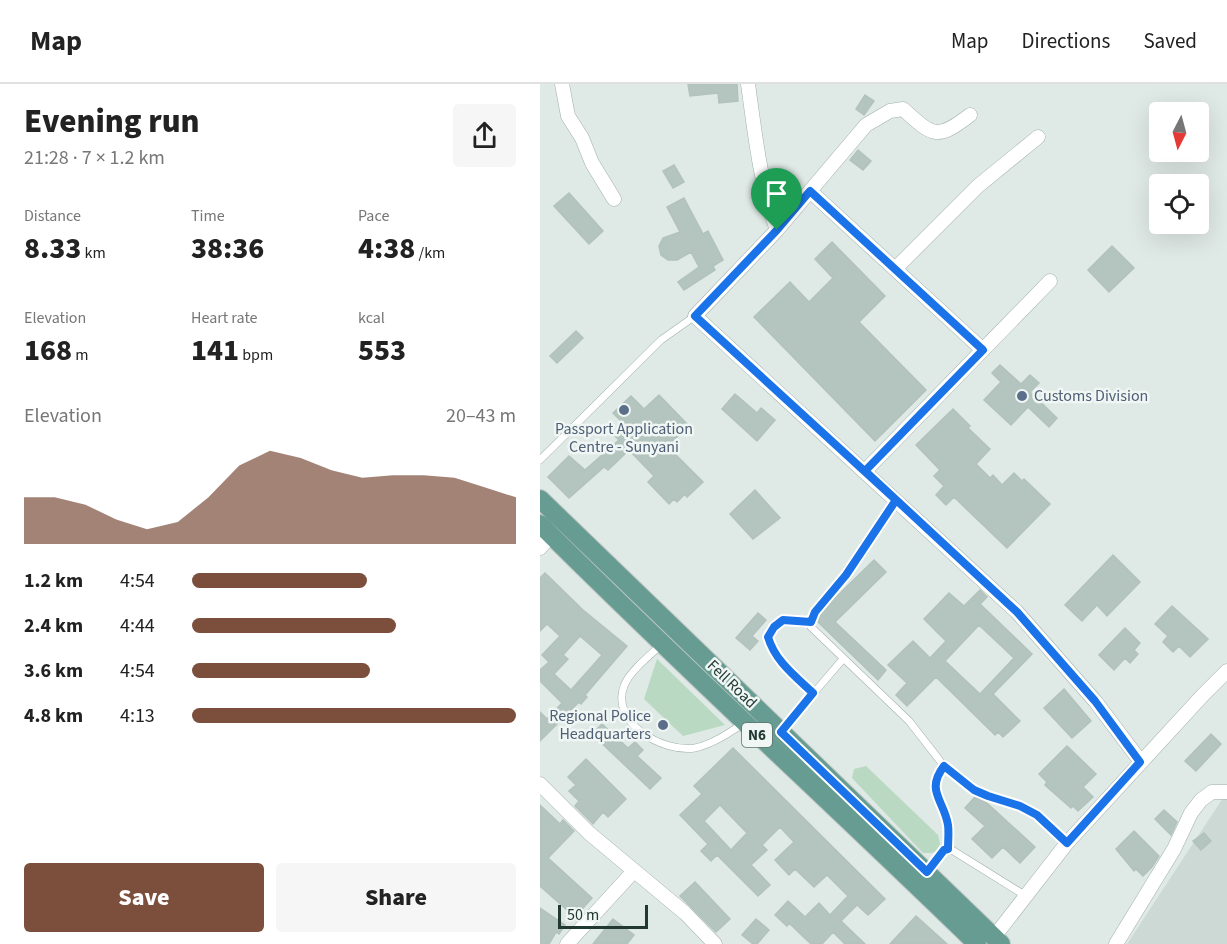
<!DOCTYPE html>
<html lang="en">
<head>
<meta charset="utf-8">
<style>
  body { margin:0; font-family:"Source Sans 3",sans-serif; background:#f6f6f6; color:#222; height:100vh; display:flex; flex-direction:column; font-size:22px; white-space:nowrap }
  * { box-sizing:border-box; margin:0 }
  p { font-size:20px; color:#767676 }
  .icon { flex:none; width:33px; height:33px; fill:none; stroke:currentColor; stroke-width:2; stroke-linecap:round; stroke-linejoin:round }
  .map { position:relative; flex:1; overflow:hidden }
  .panel { display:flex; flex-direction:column; background:#fff; width:540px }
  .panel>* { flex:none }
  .needle { width:39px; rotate:186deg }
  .fabs { position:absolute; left:609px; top:18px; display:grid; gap:12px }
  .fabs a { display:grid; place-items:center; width:60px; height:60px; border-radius:6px; background:#fff; box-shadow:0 6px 24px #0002; font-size:30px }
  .scale { position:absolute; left:18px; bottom:15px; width:90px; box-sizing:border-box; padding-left:6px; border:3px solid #213833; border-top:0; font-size:16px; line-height:21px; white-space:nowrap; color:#213833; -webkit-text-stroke:4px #eff6f3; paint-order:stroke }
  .pin { position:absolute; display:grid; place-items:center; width:51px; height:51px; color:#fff; margin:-62px -26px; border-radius:50% 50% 50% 0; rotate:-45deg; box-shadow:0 0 6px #0007 }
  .pin .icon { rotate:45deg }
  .round { display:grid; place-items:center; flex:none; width:63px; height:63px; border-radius:6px; background:#f6f6f6 }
  .headline { display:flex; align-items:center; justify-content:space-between; height:102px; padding:0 24px }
  h1 { font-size:33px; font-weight:800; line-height:45px }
  .metrics { display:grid; grid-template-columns:repeat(3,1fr); gap:9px; height:102px; padding:6px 24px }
  .metrics div { display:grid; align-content:center }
  .metrics b { font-size:30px; font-weight:800 }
  .metrics small { font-size:16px; font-weight:400 }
  .metrics p { font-size:16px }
  .chart { height:168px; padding:12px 24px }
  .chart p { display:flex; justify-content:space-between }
  .chart svg { width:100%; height:108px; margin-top:6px; fill:#7c4f3d; opacity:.7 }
  .cta { display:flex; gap:12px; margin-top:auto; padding:12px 24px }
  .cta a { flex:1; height:69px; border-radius:6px; background:#7c4f3d; color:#fff; font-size:24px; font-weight:800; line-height:69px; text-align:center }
  .cta a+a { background:#f6f6f6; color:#222 }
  ul { padding:0 24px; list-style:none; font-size:20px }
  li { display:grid; grid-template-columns:96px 72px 1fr; align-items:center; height:45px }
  li i { height:15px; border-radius:8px; background:#7c4f3d }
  header { display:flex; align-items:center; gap:36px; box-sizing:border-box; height:84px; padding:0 30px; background:#fff; border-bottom:2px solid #e0e0e0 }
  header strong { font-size:28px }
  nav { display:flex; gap:33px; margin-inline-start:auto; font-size:21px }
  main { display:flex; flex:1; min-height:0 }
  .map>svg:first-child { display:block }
</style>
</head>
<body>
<header>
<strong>Map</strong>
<nav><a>Map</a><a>Directions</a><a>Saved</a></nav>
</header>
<main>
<section class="panel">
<div class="headline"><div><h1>Evening run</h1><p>21:28 · 7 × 1.2 km</p></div><a class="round"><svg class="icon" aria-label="share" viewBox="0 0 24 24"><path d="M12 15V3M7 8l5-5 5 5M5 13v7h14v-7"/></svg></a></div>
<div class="metrics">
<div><p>Distance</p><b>8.33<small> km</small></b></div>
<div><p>Time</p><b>38:36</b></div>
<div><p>Pace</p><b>4:38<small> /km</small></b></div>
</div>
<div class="metrics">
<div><p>Elevation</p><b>168<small> m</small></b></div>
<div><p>Heart rate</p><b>141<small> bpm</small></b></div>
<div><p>kcal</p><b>553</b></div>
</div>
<div class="chart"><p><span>Elevation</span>20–43 m</p>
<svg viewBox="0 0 160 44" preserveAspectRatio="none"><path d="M0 44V25L10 25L20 28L30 34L40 38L50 35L60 25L70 12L80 6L90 9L100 14L110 17L120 16L130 16L140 17L150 21L160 25V44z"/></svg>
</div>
<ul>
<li><b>1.2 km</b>4:54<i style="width:54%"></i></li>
<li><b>2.4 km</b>4:44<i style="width:63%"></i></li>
<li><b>3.6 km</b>4:54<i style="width:55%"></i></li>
<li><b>4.8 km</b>4:13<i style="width:100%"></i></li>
</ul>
<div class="cta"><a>Save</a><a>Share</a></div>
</section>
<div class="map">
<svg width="687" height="860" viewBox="0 0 687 860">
  <rect width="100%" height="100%" fill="#dfe9e5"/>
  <path fill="#cdd9d4" d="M685 711 687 712V860H587Z"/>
  <path fill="#b9d9c3" d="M117 575 185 641 143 652 104 615Z
    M326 682 398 751 400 760 397 767 392 769H383L312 694 314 685Z"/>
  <path fill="#b4c4be" stroke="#b2c2bc" stroke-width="1.5" fill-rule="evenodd" d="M148 0H197L198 17 179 19 178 9 150 12Z
    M325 11 334 17 324 31 316 25Z
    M318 66 331 77 323 86 310 76Z
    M134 81 144 98 133 104 123 87Z
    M29 109 63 147 49 160 14 122Z
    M144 114 163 150 168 147 183 176 173 182 175 186 144 206 138 198 159 183 151 168 137 176H128L121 171 119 162 123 154 140 148 127 123Z
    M292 158 345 212 319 238 386 306 335 357 214 233 250 198 269 218 293 194 275 175Z
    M572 162 594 184 569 208 548 186Z
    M36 247 43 254 17 279 10 272Z
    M460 281 481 300 490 291 499 299 490 308 517 334 509 343 488 323 471 341 444 316 461 298 452 289Z
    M195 310 217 329 221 324 235 336 217 357 182 325Z
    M119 311 149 342 127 362 163 398 147 413 145 410 137 418 134 415 129 420 108 398 114 392 89 366 68 386 64 383 29 414 8 393 29 372 45 386 79 356 75 352 86 342 73 329 91 312 104 325Z
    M413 325 430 342 428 344 450 365 436 380 450 394 453 391 462 401 474 389 482 397 484 395 510 420 467 464 414 413 406 421 396 411 404 402 394 392 400 386 376 361Z
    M215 406 240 434 213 455 190 430Z
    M573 471 600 498 567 532 557 521 542 537 525 521Z
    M334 476 346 488 295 538 346 586 338 596 278 538 280 531 288 521Z
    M5 489 43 526 87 562 45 611 47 613 41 620 39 618 0 657V628L7 635 22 619 0 597V586L9 578 2 571 20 552 7 540 0 547V494ZM40 552 62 571 31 606 14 590 28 575 23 571Z
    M440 506 447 513 440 520 492 570 453 610 480 637 463 653 458 648 455 651 396 593 367 622 356 611 367 599 348 581 373 557 390 574 406 557 384 535 409 509 424 522ZM439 541 474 574 440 610 405 577Z
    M632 522 668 555 650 573 639 562 633 568 623 558 628 552 615 540Z
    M218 529 226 536 212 552 218 557 210 566 196 554Z
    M585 544 600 559 594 566 598 570 590 579 585 574 574 586 559 571Z
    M524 605 551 637 532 654 504 624Z
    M62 640 88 664 95 658 103 666 97 672 121 694 110 705 52 650Z
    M671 650 681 660 656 687 645 677Z
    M527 662 556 690 543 703 553 713 538 727 533 722 531 724 505 701 507 698 499 690Z
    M193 664 345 815 328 831 317 821 301 837 325 860H305L293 848 282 860H271L249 839 247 842 235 831 248 817 265 833 279 819 290 831 308 812 287 791 274 803 255 785 249 791 235 776 254 758 240 743 222 761 227 766 211 781 230 801 218 812 177 771 171 777 161 767 168 760 140 731 162 710 154 702ZM180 721 207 749 191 766 164 737Z
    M46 675 86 715 68 733 63 728 53 740 35 722 39 717 29 707 36 701 28 693Z
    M435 713 447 719 495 763 480 779 463 763 452 774 432 755 445 742 425 724Z
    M0 721 20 740 23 736 34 747 8 774 52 814 35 833 0 802Z
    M624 726 637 738 631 751 615 735Z
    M594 747 619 772 612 783 603 792 596 785 594 787 576 765Z
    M664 749 671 757 661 766 653 757Z
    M155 798 190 835 176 848 140 812Z
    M0 824 25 841 19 850 16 848 9 860H0Z
    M376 832 407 860H350Z
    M73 835 94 851 87 860H53Z
    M216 835 229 846 217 860H213L202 851Z"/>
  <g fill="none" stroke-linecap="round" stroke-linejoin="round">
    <defs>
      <path id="lane" d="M0 376 121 256 155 232
        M356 416 306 491 275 528 271 543 369 637 404 682 434 706 448 713 480 722 497 731 527 759
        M271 538 243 536 234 543 228 553C235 577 255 592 273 609
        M121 561C110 571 89 588 84 602 70 639 123 669 155 664 173 660 189 649 204 639
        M242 646 303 575
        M404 682C385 707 404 716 408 741 409 748 408 757 408 765
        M387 788 404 766H412L486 812"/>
      <path id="street" d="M22 0 28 32 42 54 52 79 74 115
        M208 0C215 50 220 99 237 146
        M430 31C396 57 393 52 363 25L350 27 326 41 237 146 155 232 477 528 555 617 601 678
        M270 107 443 266
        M355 185 438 102 498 53
        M325 387 510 197
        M0 464 11 451
        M0 700 49 749 145 829 175 860
        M454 853 527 759 662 612 687 587
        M27 860 93 788
        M576 860 634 765 651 729 661 716 672 708H687"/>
      <path id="primary" d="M0 415 461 860
        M0 440C143 583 292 719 437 860"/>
    </defs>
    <use href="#lane" stroke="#a2b0ac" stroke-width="8"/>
    <use href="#street" stroke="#a2b0ac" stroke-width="15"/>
    <use href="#primary" stroke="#bcc3c2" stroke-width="20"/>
    <use href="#lane" stroke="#fff" stroke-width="7"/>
    <use href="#street" stroke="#fff" stroke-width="14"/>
    <use href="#primary" stroke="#669c91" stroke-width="18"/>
  </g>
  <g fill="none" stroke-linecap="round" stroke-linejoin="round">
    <defs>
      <path id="route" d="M237 146 155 232 356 416 306 491 275 528 271 538 243 536 234 543 228 553C235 577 255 592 273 609L241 648 387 788 404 766 408 765C408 757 409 748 408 741 404 716 385 707 404 682L434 706 448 712 480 722 497 731 527 759 600 678 555 617 477 528 325 387 443 266 270 107 237 146"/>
    </defs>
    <use href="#route" stroke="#fff" stroke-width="12"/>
    <use href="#route" stroke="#1a73e8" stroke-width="8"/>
  </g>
  <g fill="#5c6f8a" stroke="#eff6f3" stroke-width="2">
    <circle cx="482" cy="312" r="6"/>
    <circle cx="84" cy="326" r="6"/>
    <circle cx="123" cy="641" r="6"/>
  </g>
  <g text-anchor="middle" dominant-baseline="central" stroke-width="5" stroke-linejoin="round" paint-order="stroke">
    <rect fill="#eff6f3" stroke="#5f716d" stroke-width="1.5" x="202" y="639" width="30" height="24" rx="4.5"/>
    <g font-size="15" font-weight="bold" fill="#213833">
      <text x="217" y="651">N6</text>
    </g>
    <g font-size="16" fill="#4e5e75" stroke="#eff6f3" text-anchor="start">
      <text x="494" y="312">Customs Division</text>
      <text x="84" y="345" text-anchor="middle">Passport Application<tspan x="84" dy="18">Centre - Sunyani</tspan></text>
      <text x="111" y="632" text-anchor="end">Regional Police<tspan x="111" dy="18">Headquarters</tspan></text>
    </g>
    <g font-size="16" fill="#213833" stroke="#eff6f3">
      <text transform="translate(192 600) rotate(44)">Fell Road</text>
    </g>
  </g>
</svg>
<div class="fabs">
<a><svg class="needle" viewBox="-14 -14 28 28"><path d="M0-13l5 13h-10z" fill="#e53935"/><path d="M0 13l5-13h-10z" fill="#767676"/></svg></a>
<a><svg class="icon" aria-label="locate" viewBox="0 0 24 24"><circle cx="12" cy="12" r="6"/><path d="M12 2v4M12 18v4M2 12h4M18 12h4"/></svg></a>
</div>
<div class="scale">50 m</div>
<div class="pin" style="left:237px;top:146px;background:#1e9e55"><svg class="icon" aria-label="arrive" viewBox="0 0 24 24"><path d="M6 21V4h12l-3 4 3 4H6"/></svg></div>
</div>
</main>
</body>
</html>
